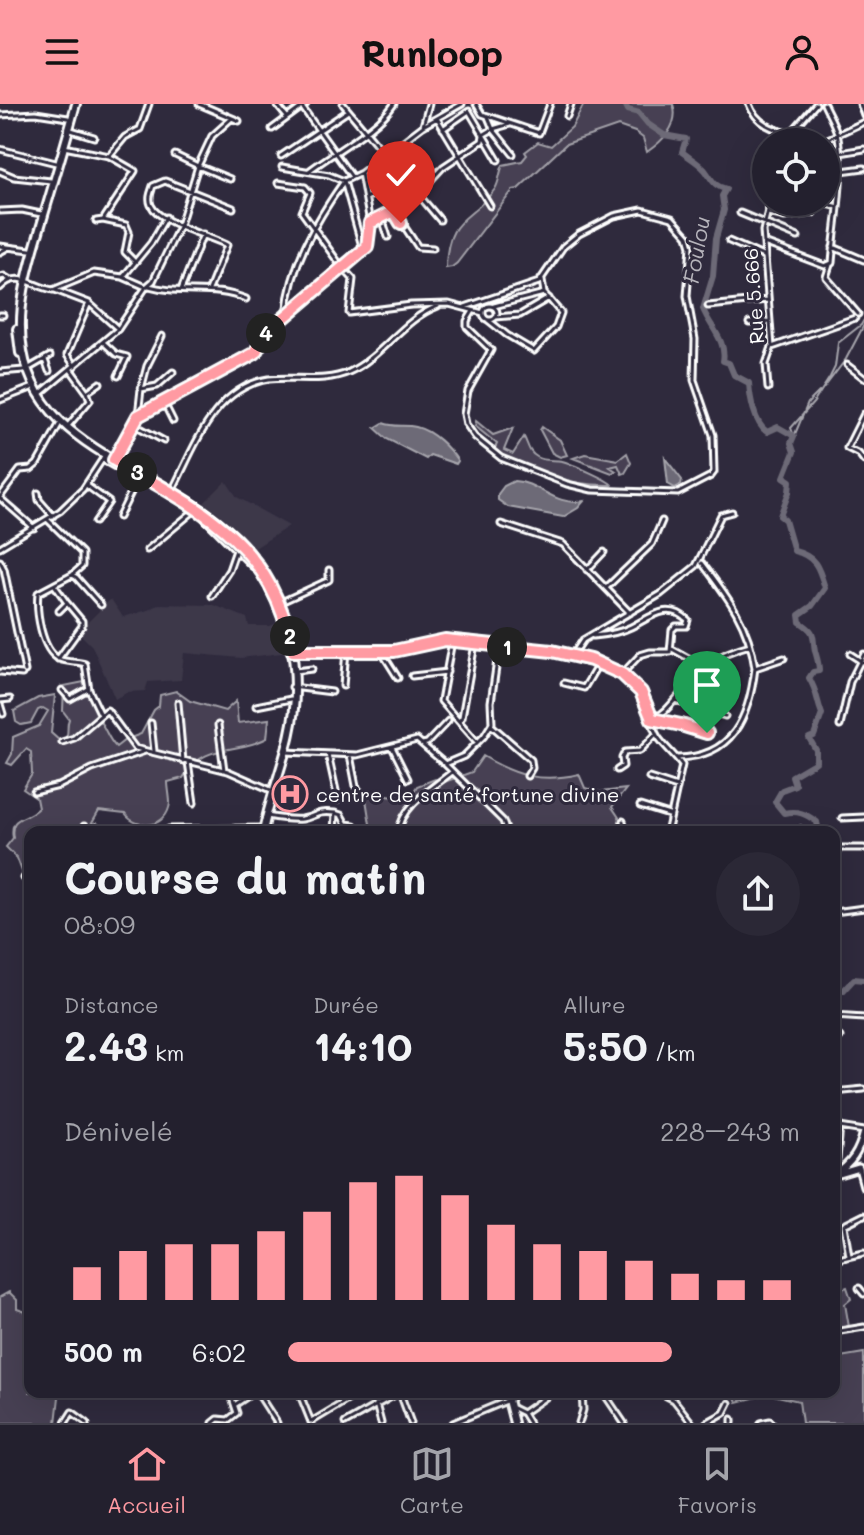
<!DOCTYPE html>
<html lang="fr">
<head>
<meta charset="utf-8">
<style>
  body { margin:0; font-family:Mali,sans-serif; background:#2b2836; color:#f1f3f6; height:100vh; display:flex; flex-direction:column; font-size:30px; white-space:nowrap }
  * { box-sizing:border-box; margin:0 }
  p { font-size:26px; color:#a3a3aa }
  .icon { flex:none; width:44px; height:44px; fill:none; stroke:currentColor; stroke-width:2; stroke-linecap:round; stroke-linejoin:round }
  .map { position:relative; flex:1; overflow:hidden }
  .panel { position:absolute; left:24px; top:722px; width:816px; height:572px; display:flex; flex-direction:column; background:#23202e; border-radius:16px; box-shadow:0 8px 32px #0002,0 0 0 2px #403e4a }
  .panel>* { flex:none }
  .tools { position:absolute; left:752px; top:24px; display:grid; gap:16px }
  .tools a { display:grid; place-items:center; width:88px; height:88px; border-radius:50%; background:#23202e; box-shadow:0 8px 32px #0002,0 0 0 2px #403e4a; font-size:40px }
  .pin { position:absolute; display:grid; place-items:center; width:68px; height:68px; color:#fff; margin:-82px -34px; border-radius:50% 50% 50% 0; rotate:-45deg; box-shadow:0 0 8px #0007 }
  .pin .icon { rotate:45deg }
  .km { position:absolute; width:40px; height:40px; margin:-20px; border-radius:50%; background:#222; color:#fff; font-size:22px; line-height:40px; text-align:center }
  .round { display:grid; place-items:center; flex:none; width:84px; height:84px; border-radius:42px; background:#2b2836 }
  .summary { display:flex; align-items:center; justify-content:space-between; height:136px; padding:0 40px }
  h1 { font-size:44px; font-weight:700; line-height:60px }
  .stats { display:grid; grid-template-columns:repeat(3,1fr); gap:12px; height:136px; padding:8px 40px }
  .stats div { display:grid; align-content:center }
  .stats b { font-size:40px; font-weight:700 }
  .stats small { font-size:22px; font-weight:400 }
  .stats p { font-size:22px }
  .chart { height:224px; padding:16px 40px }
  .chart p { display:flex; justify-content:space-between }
  .chart svg { width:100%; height:144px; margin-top:8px; stroke:#ff9aa2; stroke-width:6 }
  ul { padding:0 40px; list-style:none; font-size:26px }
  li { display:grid; grid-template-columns:128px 96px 1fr; align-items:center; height:60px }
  li i { height:20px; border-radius:10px; background:#ff9aa2 }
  header { display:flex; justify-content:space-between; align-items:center; height:104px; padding:0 40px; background:#ff9aa2; color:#111; font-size:36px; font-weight:700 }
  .tab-bar { display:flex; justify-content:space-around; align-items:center; height:112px; border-top:2px solid #403e4a; background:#23202e; font-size:22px; color:#a3a3aa }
  .tab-bar a { display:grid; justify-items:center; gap:4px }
  .tab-bar .active { color:#ff9aa2 }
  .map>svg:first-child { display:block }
</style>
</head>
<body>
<header><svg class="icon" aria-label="menu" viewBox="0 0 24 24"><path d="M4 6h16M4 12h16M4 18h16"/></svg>Runloop<svg class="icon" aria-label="person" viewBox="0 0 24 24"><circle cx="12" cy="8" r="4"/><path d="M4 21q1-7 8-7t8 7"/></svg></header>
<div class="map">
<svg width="864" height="1319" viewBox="0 0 864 1319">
  <rect width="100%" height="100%" fill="#2f2a3d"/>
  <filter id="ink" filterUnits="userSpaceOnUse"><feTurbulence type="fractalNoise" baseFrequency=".0125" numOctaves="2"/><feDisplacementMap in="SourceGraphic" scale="16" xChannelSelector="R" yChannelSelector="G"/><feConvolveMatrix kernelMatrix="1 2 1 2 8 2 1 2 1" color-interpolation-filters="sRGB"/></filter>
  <g filter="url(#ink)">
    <path fill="#3c3749" d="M226 377 237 393 289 422 255 444 224 416 202 401Z
      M111 495 123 513 148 506 159 500 214 501 247 514 249 522H270L282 517 290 548 241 554 184 549 181 576 148 578 145 587 128 588 115 595 92 542 78 528Z"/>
    <path fill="#464152" stroke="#a2a0a8" stroke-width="2" d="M584 0H673C680 20 663 37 647 48L643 34 635 28 618 22 566 40 518 85 513 86 457 159 452 163 446 164C447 111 470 119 495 85 500 77 499 69 503 61L522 57 527 51 525 48 538 38 551 42 572 23Z
      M476 317 493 331 513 324 504 346 513 350 524 333C528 340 528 348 537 353 545 358 554 355 562 357 570 359 609 376 612 381 570 382 529 369 494 346L497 340 475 322Z
      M542 323 560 336 567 351 560 353 552 349 540 326Z
      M627 349 631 359 625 369 622 370 618 361 610 363 616 367 612 369 573 354 585 350 618 356Z
      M89 577 87 588 100 605 99 616C106 625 108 635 116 643L125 636 141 630 154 606 159 602 160 591 176 587 190 597 225 607 236 597 238 619 269 615 267 634C236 651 204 637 183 674L168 678C168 684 170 693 170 699 167 724 138 727 125 710L99 707 91 721V728H30V789L17 754 6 743 13 734C9 711 25 717 38 704L36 694 23 685 32 670 31 648 26 645 12 661 7 659 12 650 13 633 39 622 48 607 43 604 38 606 31 619 21 621 16 618 14 607 38 594 55 591 51 629 60 637C72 633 65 624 69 615L63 607 64 582Z
      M483 652C516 672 541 679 579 670L585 684 600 688 626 685 612 703 620 715 616 728H365L370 720 365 689C381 689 396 694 411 692L417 682 435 675 442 679 472 668Z
      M847 1183 851 1195 845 1200 849 1223 834 1226V1188Z
      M9 1188 17 1196V1205L26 1208 30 1204V1288H66L59 1293 56 1319H0V1193Z
      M864 1249V1319H802L799 1297 769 1290 737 1298 733 1288H834V1254Z"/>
    <path fill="#6d6a77" stroke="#a7a6ad" stroke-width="2" d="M383 319C396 324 404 320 416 323 433 327 449 344 458 357L456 360 430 351 426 355 387 335 375 324Z
      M665 354 682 376 681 381 675 384 668 380Z
      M514 377C539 378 555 403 584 397L578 404 563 413 508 403 498 396V390L504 382Z"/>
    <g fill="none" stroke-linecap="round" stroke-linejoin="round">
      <path stroke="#a7a6ad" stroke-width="2" d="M824 284 846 255 864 221
        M795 330 808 299 819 288
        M794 332 791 324 814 298 830 273 835 263 838 239 861 221 864 216
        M787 728 801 721 798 728"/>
      <path stroke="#6d6a77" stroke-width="6" d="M625 0 628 6 639 9 648 20 664 31 686 35 682 48C690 54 699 59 705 66 712 75 713 82 726 85L722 92 724 106 716 134 713 172 703 205C710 223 727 237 723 257L729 259 734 271 749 279C750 293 754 319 767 328L778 323 794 332 791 339 794 348 784 373 790 377 789 388 780 412 785 416 794 447C816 452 819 464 825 484L812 502 799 511 800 518C817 529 812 531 815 547 817 554 819 559 819 567L813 568 809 574C818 589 816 595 822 610L814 632 809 634 816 646V658L792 672 795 681 782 686 775 698 784 709C798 706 806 710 817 718L819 728
        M834 887H843L854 875 864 876"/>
      <defs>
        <path id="minor" d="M199 0 239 17
          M276 0 287 13
          M343 0 418 90 443 63 482 37 483 31 493 25 510 20
          M476 0 482 10 539 29 550 0
          M749 0C756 20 774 26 793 30
          M860 0 864 11
          M302 3 352 73
          M0 11 36 9 68 14
          M567 12 571 0
          M488 13 493 25 513 50
          M437 14 490 102
          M423 22 429 0
          M272 25 306 0
          M443 25 469 7 498 56
          M71 26 94 33
          M783 38 816 0
          M821 38 864 18
          M64 43 109 52 135 67 103 116
          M0 45 56 59
          M840 49 864 45
          M110 51 125 33 140 25 149 0
          M281 52 348 7
          M282 63 329 71 344 77 361 69 423 22 462 0
          M0 67 14 73 51 77
          M309 67C333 48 378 25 394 0
          M361 69 370 119
          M826 69 864 64
          M230 75 198 62 212 32 232 14
          M344 77 363 146
          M278 79 305 83 310 89 302 108 341 162 367 143 370 119 418 90 440 116
          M367 93 386 88 405 75
          M820 98 838 103
          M0 107 22 106 41 110
          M394 107 418 143 433 144
          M740 109 798 133
          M768 109 784 113 813 109
          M382 114 388 133
          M96 117 103 116 126 121 129 128 125 148 134 157
          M729 137 763 152
          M764 139 825 162 832 159C835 117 846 71 837 29 834 19 828 9 824 0
          M0 142 30 146
          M833 143 864 156
          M0 148 7 144
          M830 161 826 173 858 210
          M0 173 4 172 9 175
          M149 182C184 192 212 181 246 195
          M146 183 153 177 180 121 198 62 175 51
          M0 184C17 165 32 182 53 186L94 169 123 173 151 139 166 113
          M55 186 89 199 118 225
          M181 186 203 130
          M209 186 227 141C209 132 159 119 151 101 148 94 151 88 153 82L165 77 233 104
          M483 209a7 7 0 1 1 14 0a7 7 0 1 1-14 0Z
          M494 202 544 189
          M708 202 768 196
          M465 203 539 178 563 143 579 130 614 112 642 106 672 114 688 132 691 142 687 192 695 235 694 276 713 331 714 368 711 372 678 389 592 386 567 380 501 354 475 333 466 320 464 310 468 287 491 246 467 223V217L473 207
          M0 211H3
          M286 211C291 160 315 118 344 77
          M496 213 520 211 549 194
          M488 216 507 231 534 247 556 223 561 209 544 189 542 176
          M749 219 769 217
          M104 239 116 250 127 253 118 272
          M772 243 855 214
          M45 256 49 267
          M847 261 864 274
          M75 262 67 251 89 199
          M31 263 50 252
          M71 266 87 288
          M0 268 24 266
          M768 284 766 260 772 243 763 127 770 98
          M141 285 147 262 162 232
          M41 289 118 225 146 183 123 173
          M0 296 31 284
          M164 299 173 317
          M864 310 847 344 859 350 864 357
          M138 312 141 285 157 282 173 268
          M133 320 164 337
          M67 323 90 296 87 288 100 279
          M114 356 138 312 255 249 266 229 341 162 353 175 349 209 411 201 449 200 483 209
          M86 381 109 398 95 418
          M38 389 39 396 53 412
          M170 391C194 346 212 284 269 275 295 272 325 279 349 268 383 252 403 215 438 202
          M0 393 20 366 31 365 37 360 59 321
          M0 394 34 424
          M119 413 138 374
          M48 416 82 449V462L73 470
          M501 420 563 440 630 509
          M0 443 60 407 83 385 104 353
          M147 446 195 406
          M0 457 4 465 25 567
          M702 459C728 493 749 520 755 564
          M587 466 604 448
          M55 482 67 499 59 507
          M607 483 652 440 662 417
          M212 492 229 466 236 446
          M279 499 329 476V466
          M101 501 76 473 72 471 38 489C36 507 41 546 59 555 68 559 77 557 85 560L89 586 101 611 107 606 135 644 228 667 271 686
          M593 532C605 531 619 529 631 523 651 513 668 497 688 516L686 522H676L672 526 670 548H650L640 551 622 570
          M452 537 441 597 477 638
          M672 545 703 562
          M293 547C327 545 361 549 396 547 417 546 437 536 459 537 511 546 605 539 640 587 651 601 649 619 658 633 665 643 675 651 682 661L668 725 677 728
          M381 547 398 574
          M850 550 864 559
          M573 551 583 536 661 490 696 462 721 411 732 408
          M58 555 82 522V517L67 499
          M295 567 312 565
          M0 568 22 570
          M412 572 447 568
          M564 579 584 584 599 559
          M343 582 346 547
          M292 583 332 588
          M62 586 70 595 88 585
          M0 596 10 595
          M675 596 725 612
          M178 599 183 657
          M0 600 3 610
          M256 602 291 595
          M654 611H660L666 606C697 573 704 553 750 541
          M652 615 681 621 707 629
          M459 617 462 613 475 540
          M151 619 154 647
          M218 621 224 666
          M491 621 531 656 532 664 527 672
          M840 622 850 578 864 550
          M62 638 74 634 101 611
          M422 640 427 639 448 617
          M392 643 408 675
          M285 648 357 651 417 636 445 660 503 717 506 726
          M328 650 338 696
          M350 651 356 682 360 688
          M677 654C733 653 749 614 755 564L784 554
          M188 658 194 699
          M445 660 464 652 484 632 492 619 491 598 499 543
          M617 666 623 662 622 654 625 648 640 647 656 630
          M649 674 677 683
          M34 688 59 682 92 665 145 647
          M640 702 669 711
          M335 709 341 711 346 720 354 721
          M267 712C278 714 290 716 302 715 318 712 314 707 335 709L334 728
          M842 714 864 713
          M623 717 625 726 630 728
          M84 722V728
          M96 723V728
          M169 725 260 724
          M399 728C401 702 434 683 452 668
          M837 744H864
          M24 774 30 773
          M834 808 864 804
          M834 912 864 914
          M834 929 840 933
          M834 988 864 985
          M834 1022 864 1027
          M837 1055 840 1022
          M849 1152 844 1121 864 1111
          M834 1156 864 1149
          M859 1184 864 1190
          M834 1228 864 1223
          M257 1288 277 1319
          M299 1288 311 1318 361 1288
          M603 1288 624 1319
          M659 1288 674 1296 692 1319
          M400 1289 411 1319
          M511 1292 513 1288
          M236 1300 254 1288
          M376 1300 381 1319
          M513 1304 523 1309 553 1288
          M523 1309 529 1319
          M65 1319 72 1308 87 1319
          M213 1319 218 1315 228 1316 237 1309 230 1288
          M345 1319 400 1288
          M453 1319 511 1295
          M579 1319 583 1306 582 1288
          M706 1319 724 1309 729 1299
          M732 1319V1315
          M761 1319 770 1317 772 1319"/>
        <path id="tertiary" d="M839 1070 859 1064 864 1082
          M834 1071C852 1060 859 1048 864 1028"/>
        <path id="secondary" d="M76 0C66 37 55 74 44 111 31 156 15 200 23 247 38 337 137 361 202 406 261 447 296 515 295 587 295 636 272 681 263 728
          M17 225 20 249
          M104 355 136 373
          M207 415 253 461
          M506 1288 514 1319"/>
      </defs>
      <use href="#minor" stroke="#fff" stroke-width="9"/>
      <use href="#tertiary" stroke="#fff" stroke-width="11"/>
      <use href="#secondary" stroke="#fff" stroke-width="12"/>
      <use href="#minor" stroke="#2f2a3d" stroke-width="3"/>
      <use href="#tertiary" stroke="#2f2a3d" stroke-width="5"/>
      <use href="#secondary" stroke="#2f2a3d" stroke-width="6"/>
    </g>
  </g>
  <g fill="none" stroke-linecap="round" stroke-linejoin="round" filter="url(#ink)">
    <defs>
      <path id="route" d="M401 119 394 107 370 119 367 143 266 229 255 249 138 312 114 356C204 407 270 437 293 547H394L445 536 552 547 591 556 622 570 641 588 652 615 681 621 707 629"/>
    </defs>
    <use href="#route" stroke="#fff" stroke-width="16"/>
    <use href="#route" stroke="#ff9aa2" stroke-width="10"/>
  </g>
  <defs>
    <symbol id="hospital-ring" viewBox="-11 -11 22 22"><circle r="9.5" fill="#2f2a3d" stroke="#ff9aa2" stroke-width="1.5"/><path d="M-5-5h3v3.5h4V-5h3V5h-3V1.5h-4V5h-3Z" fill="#ff9aa2"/></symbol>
  </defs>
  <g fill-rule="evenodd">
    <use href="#hospital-ring" x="270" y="670" width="40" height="40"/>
  </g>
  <g text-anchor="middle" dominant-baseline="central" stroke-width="6" stroke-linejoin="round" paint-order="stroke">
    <g font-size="20" fill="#fff" stroke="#2f2a3d">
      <text transform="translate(753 192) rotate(-94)">Rue 5.666</text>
    </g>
    <g font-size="20" fill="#fff" stroke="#2f2a3d" text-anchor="start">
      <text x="316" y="690">centre de santé fortune divine</text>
    </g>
    <g font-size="22" font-style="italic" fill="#b6b4bb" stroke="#2f2a3d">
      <text transform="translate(696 146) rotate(-80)">Foulou</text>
    </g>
  </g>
</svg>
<div class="tools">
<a><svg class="icon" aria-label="locate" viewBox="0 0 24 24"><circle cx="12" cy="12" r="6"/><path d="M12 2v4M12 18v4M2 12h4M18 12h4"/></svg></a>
</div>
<div class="pin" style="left:707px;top:629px;background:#1e9e55"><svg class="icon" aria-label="arrive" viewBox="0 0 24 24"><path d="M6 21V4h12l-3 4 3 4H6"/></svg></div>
<div class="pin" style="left:401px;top:119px;background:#d93025"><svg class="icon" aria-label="check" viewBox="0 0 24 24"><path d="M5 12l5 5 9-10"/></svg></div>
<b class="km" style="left:507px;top:543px">1</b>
<b class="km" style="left:290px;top:532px">2</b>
<b class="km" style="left:137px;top:368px">3</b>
<b class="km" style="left:266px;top:229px">4</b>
<section class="panel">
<div class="summary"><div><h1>Course du matin</h1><p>08:09</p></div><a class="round"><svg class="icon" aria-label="share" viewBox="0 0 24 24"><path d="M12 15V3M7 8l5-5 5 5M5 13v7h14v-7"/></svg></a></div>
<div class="stats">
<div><p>Distance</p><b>2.43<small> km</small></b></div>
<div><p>Durée</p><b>14:10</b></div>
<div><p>Allure</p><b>5:50<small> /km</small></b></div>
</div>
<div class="chart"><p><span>Dénivelé</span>228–243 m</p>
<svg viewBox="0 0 160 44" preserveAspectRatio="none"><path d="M5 44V34M15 44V29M25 44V27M35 44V27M45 44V23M55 44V17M65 44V8M75 44V6M85 44V12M95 44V21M105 44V27M115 44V29M125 44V32M135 44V36M145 44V38M155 44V38"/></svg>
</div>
<ul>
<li><b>500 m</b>6:02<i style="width:75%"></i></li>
</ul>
</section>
</div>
<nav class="tab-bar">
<a class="active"><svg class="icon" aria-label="home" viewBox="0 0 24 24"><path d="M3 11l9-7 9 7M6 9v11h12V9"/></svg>Accueil</a>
<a><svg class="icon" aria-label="map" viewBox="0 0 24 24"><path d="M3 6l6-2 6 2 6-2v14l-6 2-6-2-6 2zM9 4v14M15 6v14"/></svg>Carte</a>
<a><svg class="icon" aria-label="saved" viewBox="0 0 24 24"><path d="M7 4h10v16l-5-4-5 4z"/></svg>Favoris</a>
</nav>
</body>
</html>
